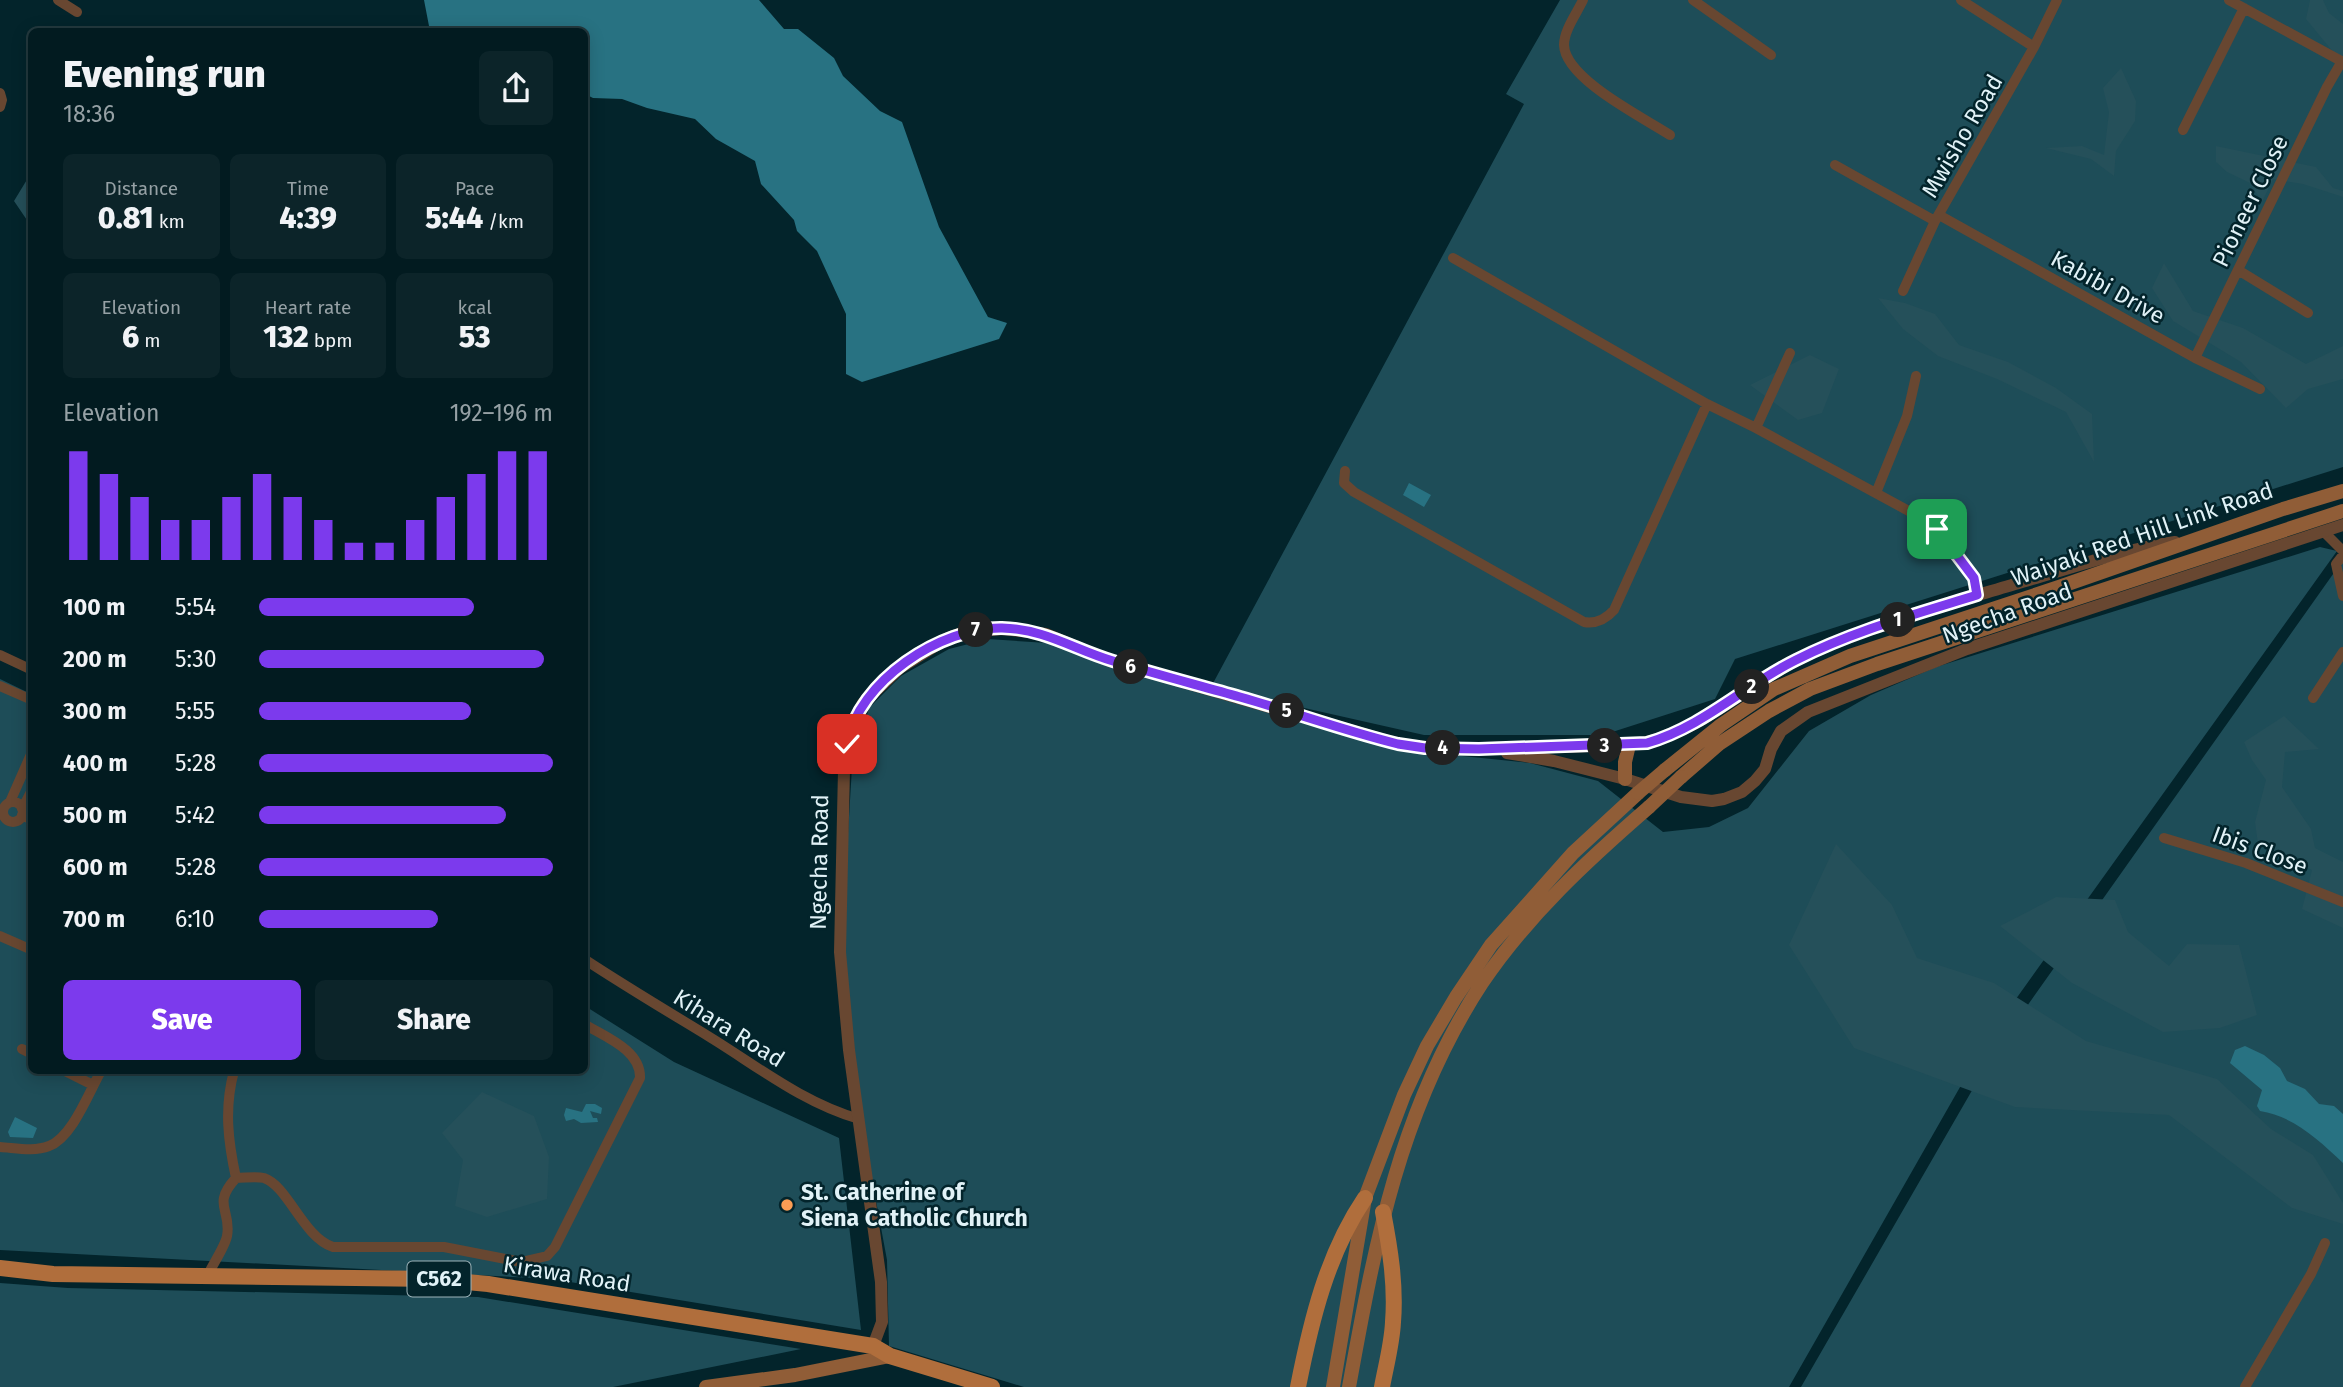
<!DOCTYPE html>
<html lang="en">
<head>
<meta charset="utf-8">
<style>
  body { margin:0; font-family:"Fira Sans",sans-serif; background:#0c2429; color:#f1f3f6; height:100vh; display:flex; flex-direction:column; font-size:26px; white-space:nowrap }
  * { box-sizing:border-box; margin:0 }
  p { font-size:23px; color:#96a1a5 }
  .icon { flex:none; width:38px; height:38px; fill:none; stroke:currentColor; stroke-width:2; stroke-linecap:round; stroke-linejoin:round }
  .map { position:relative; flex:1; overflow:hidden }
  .side { position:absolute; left:28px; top:28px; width:560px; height:1046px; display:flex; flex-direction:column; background:#021b20; border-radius:10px; box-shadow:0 4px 18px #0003,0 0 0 2px #23393e }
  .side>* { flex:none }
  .pin { position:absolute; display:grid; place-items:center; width:60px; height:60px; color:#fff; margin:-30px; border-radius:14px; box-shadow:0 4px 10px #0006 }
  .km { position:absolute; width:35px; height:35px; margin:-18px; border-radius:50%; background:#222; color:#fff; font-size:19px; line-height:35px; text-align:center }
  .round { display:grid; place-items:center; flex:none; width:74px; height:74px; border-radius:10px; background:#0c2429 }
  .head { display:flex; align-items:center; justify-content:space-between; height:119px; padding:0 35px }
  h1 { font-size:38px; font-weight:800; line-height:52px }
  .figures { display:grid; grid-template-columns:repeat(3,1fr); gap:10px; height:119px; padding:7px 35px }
  .figures div { display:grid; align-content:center; border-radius:10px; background:#0c2429; text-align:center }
  .figures b { font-size:30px; font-weight:800 }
  .figures small { font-size:19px; font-weight:400 }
  .figures p { font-size:19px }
  .chart { height:196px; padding:14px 35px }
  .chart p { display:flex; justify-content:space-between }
  .chart svg { width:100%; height:126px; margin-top:7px; stroke:#7c3aed; stroke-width:6 }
  .button { display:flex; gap:14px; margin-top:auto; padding:14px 35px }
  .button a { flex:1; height:80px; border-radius:10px; background:#7c3aed; color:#fff; font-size:28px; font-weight:800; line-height:80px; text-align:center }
  .button a+a { background:#0c2429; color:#f1f3f6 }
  ul { padding:0 35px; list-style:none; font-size:23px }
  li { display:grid; grid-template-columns:112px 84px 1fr; align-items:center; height:52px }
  li i { height:18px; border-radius:9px; background:#7c3aed }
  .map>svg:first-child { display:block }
</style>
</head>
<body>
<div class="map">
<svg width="2343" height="1387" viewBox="0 0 2343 1387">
  <rect width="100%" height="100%" fill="#03242b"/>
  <path fill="#1e4d58" d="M1560 0H2343V467L1735 659 1715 699 1603 735H1424L1211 687 1524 104 1506 94Z
    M2320 547 2337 551 1988 1038 1789 1387H1024L889 1346 887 1260 869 1163 841 951 852 767 869 708 901 676 949 649 988 639 1047 643 1393 749 1530 763 1598 781 1663 832 1709 827 1748 808 1809 731 1871 695 1936 667Z
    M2343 560V1387H1801L1993 1054Z
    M0 679 31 694 32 1071H584L585 1006 674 1062 839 1138 861 1330 552 1279 0 1250Z
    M0 1283 68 1288 478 1297 801 1349 613 1387H0Z"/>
  <path fill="#25505a" d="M2310 0H2323L2329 13 2343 24V64L2306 19Z
    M2121 68 2136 101 2135 121 2116 151 2114 176 2091 159 2046 148 2082 146 2104 155 2109 112 2103 88Z
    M2216 146 2316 167 2333 188 2343 191V197L2303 184 2273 179 2262 202 2250 183 2227 172 2216 162Z
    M31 173V226L14 201Z
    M2164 263 2193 311 2243 328 2306 364 2343 346V379L2308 389 2286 408 2241 362 2173 321 2152 288Z
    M1878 298 1905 303 1935 314 1959 345 2008 362 2056 388 2092 414 2094 462 2066 412 1997 379 1938 356 1903 329Z
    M1810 355 1839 369 1822 413 1798 420 1750 385Z
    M2284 716 2319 749 2285 752 2282 787 2311 829 2315 848 2343 862V928L2302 909 2312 870 2258 844 2255 822 2266 780 2252 760 2244 742Z
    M1836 844 1892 905 1917 958 1994 983 2086 1041 2217 1079 2271 1129 2313 1155 2343 1203V1224L2292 1208 2169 1115 2015 1107 1854 1048 1789 945Z
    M2056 897 2115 900 2128 932 2169 966 2187 944 2239 945 2257 1015 2220 1028 2163 1032 2072 983 2000 926Z
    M482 1092 534 1116 549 1157 547 1199 487 1217 455 1206 463 1160 442 1133Z"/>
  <path fill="#287282" d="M424 0H759L784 29H798L834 58 843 76 880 111 902 122 939 227 988 317 1007 323 999 339 862 382 846 374V314L817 251 797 231 794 220 761 184 755 161 716 139 695 119 647 108 622 99 593 98 585 94 584 32 451 31 446 27 429 26Z
    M1409 483 1431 495 1424 507 1403 495Z
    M2245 1046 2264 1055 2280 1068 2287 1081 2305 1089 2319 1104 2334 1106 2343 1114V1163C2319 1140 2293 1116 2260 1111L2257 1106 2262 1090 2230 1063 2235 1050Z
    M586 1104H595L602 1108 601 1114 590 1111 593 1118H597L598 1122 581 1123 574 1119 566 1121 564 1115 566 1108 582 1112Z
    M15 1117 37 1128 33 1138 10 1137 8 1132Z"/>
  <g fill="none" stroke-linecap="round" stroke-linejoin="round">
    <path stroke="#684731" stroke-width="10" d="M58 0 77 12
      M1583 0C1577 13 1564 30 1564 45 1565 79 1644 118 1670 135
      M1693 0 1771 55
      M1961 0 2034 47
      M2229 0 2343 62
      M0 93 2 100 0 107
      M2183 130 2244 8
      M1835 165 1935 221
      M1939 215 2195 358 2260 389
      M1453 258 1707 404 1756 428 1929 522 1938 529 1974 578 1977 595
      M2238 270 2308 313
      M1903 291 1935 221 2034 47 2057 0
      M2195 358 2327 87 2342 61
      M1756 428 1790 353
      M1345 471 1344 483 1354 492 1584 622C1596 624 1606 619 1614 610L1707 404
      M1876 493 1907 416 1916 376
      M2323 531 2343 551
      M2343 555 2336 564 2343 596
      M0 655 32 670
      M0 686 32 700
      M2313 698 2343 652
      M10 802 32 752
      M3 812a10 10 0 1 1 20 0a10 10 0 1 1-20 0Z
      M22 809 32 790
      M22 815 32 820
      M2164 838 2246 863 2343 902
      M0 936 32 950
      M584 959C625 986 667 1011 708 1036 757 1066 803 1103 859 1119
      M22 1049 32 1054
      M65 1071 93 1085
      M234 1071C224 1108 228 1141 236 1178
      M0 1147C16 1148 34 1152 49 1146 72 1138 89 1092 101 1071
      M236 1178C245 1178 256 1176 264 1178 288 1186 303 1237 333 1247H444L521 1262 547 1256 555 1247 640 1078C641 1050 605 1037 584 1024
      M207 1277C212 1265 225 1247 227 1236 232 1210 211 1205 236 1178
      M2245 1387 2311 1274 2325 1243"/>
    <path stroke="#684731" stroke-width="12" d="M1507 753 1554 761 1625 779 1681 797 1712 801 1724 799 1742 792 1755 781 1765 769 1771 749 1781 731 1808 712 1967 649 2343 525
      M873 1346 882 1322 881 1282 849 1050 840 952 844 770 849 731 863 703 900 668 948 638 964 632 1003 629 1046 634 1110 661 1398 744 1425 748 1479 749 1629 745C1698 738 1748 682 1808 654 1874 623 1946 605 2015 584 2068 569 2121 550 2175 542"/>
    <path stroke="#905d37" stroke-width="14" d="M1665 770 1721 725 1774 689 1850 656 2059 587 2283 509 2343 491
      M1681 777 1719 744 1769 711 1810 689 1877 664 2343 511
      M1625 779V762L1629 745
      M706 1387 795 1375 890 1356
      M1333 1387 1365 1198 1404 1095 1427 1046 1456 997 1491 945 1573 853 1638 793
      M1349 1387C1375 1243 1400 1108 1482 983 1528 915 1588 860 1649 807"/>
    <path stroke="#b06e3c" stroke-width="16" d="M0 1268 53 1274 435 1279 488 1284 873 1346 890 1356 992 1387
      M1298 1387C1311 1321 1327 1254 1365 1198
      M1382 1387C1386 1365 1392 1344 1393 1322 1396 1285 1390 1248 1383 1212"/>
    <path stroke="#905d37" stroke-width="14" d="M1638 793 1665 770
      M1649 807 1681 777"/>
  </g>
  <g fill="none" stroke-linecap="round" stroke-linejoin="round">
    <defs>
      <path id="route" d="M847 744C858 681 941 627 1002 628 1045 629 1073 649 1113 661 1155 674 1198 685 1240 697 1293 712 1345 731 1398 744L1425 748 1479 749 1647 743C1703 727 1745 685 1796 660 1853 631 1916 614 1977 595L1974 578 1937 529"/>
    </defs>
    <use href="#route" stroke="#fff" stroke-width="14"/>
    <use href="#route" stroke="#7c3aed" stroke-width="9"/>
  </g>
  <circle fill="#fc9d54" stroke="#03242b" stroke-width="2.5" cx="787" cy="1205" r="7"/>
  <g text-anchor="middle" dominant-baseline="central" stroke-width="5" stroke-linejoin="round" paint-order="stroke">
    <rect fill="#03242b" stroke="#9eb4ba" stroke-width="2" x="407.5" y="1261.5" width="63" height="35" rx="5"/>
    <g font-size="21" font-weight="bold" fill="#e1f2f7">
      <text x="439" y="1279">C562</text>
    </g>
    <g font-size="23" fill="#e1f2f7" stroke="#03242b">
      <text transform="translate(1962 136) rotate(-60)">Mwisho Road</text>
      <text transform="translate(2250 201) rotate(-64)">Pioneer Close</text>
      <text transform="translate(2108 287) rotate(29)">Kabibi Drive</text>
      <text transform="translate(2142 534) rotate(-19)">Waiyaki Red Hill Link Road</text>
      <text transform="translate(2007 613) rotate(-20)">Ngecha Road</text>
      <text transform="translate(2260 850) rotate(20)">Ibis Close</text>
      <text transform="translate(819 862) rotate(-89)">Ngecha Road</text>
      <text transform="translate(729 1028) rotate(32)">Kihara Road</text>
      <text transform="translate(567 1274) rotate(9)">Kirawa Road</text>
    </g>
    <g font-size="23" font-weight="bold" fill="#e1f2f7" stroke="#03242b" text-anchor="start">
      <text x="801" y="1192">St. Catherine of<tspan x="801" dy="26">Siena Catholic Church</tspan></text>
    </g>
  </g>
</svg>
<div class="pin" style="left:1937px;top:529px;background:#1e9e55"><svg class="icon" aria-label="arrive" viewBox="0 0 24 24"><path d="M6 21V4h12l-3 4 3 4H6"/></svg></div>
<div class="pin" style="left:847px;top:744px;background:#d93025"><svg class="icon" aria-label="check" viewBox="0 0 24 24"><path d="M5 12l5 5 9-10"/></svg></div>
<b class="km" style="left:1898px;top:620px">1</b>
<b class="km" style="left:1752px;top:687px">2</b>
<b class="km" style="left:1605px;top:746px">3</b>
<b class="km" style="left:1443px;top:748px">4</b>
<b class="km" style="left:1287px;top:711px">5</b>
<b class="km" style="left:1131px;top:667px">6</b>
<b class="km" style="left:976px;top:630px">7</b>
<section class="side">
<div class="head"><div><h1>Evening run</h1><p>18:36</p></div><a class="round"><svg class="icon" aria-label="share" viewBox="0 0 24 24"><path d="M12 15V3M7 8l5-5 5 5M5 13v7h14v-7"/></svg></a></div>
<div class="figures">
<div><p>Distance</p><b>0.81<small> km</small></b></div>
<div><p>Time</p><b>4:39</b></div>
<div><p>Pace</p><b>5:44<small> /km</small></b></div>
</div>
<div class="figures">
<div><p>Elevation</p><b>6<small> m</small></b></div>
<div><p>Heart rate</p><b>132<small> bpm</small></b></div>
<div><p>kcal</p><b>53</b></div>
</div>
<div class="chart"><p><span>Elevation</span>192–196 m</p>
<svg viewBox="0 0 160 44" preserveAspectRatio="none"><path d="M5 44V6M15 44V14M25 44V22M35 44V30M45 44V30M55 44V22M65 44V14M75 44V22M85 44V30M95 44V38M105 44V38M115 44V30M125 44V22M135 44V14M145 44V6M155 44V6"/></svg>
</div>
<ul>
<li><b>100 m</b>5:54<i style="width:73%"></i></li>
<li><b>200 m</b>5:30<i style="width:97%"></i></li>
<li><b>300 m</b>5:55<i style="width:72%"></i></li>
<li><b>400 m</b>5:28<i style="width:100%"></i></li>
<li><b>500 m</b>5:42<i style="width:84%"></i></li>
<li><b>600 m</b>5:28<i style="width:100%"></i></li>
<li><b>700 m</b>6:10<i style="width:61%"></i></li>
</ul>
<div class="button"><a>Save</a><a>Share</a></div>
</section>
</div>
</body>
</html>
